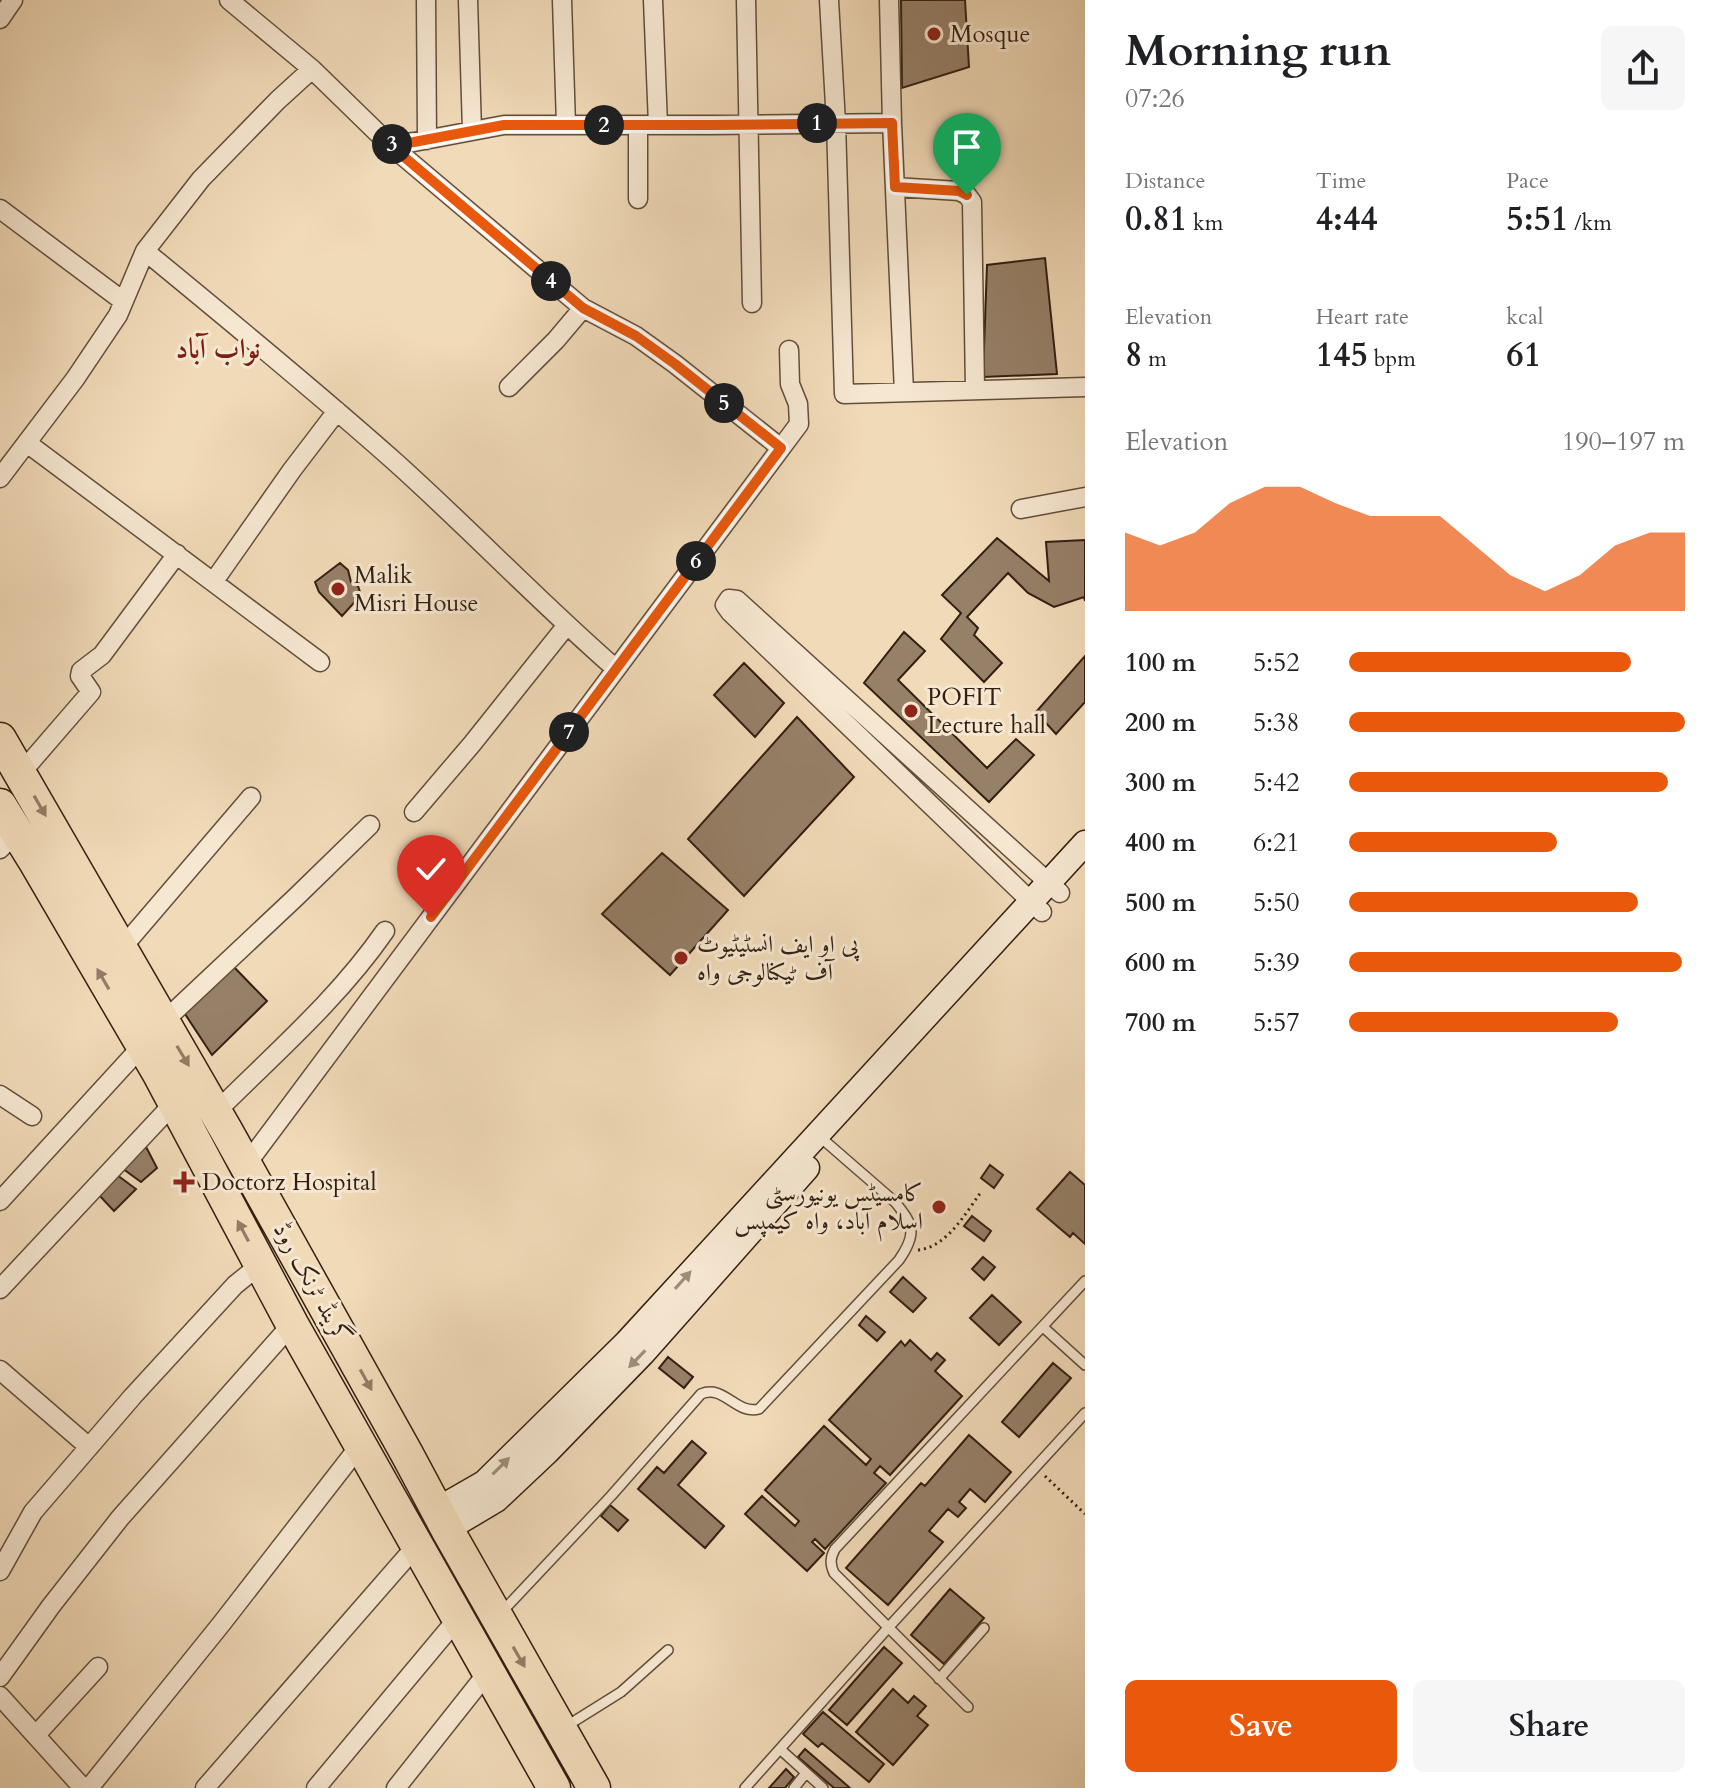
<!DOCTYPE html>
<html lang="en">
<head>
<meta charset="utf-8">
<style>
  body { margin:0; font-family:Cardo,Amiri,serif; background:#f6f6f6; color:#202124; height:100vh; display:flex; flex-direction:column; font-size:30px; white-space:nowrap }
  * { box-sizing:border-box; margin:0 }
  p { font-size:26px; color:#757577 }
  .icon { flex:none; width:44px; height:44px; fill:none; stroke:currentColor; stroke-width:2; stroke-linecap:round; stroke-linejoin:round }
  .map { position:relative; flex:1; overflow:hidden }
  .panel { display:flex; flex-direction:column; background:#fff; width:640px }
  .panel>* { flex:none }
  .pin { position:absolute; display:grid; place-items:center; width:68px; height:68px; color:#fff; margin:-82px -34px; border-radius:50% 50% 50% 0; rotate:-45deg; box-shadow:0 0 8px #0007 }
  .pin .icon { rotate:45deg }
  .km { position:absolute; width:40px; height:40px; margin:-20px; border-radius:50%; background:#222; color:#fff; font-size:22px; line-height:40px; text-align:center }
  .round { display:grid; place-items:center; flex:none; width:84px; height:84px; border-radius:12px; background:#f6f6f6 }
  .summary { display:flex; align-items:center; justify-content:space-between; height:136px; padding:0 40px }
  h1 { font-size:44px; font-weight:700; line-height:60px }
  .metrics { display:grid; grid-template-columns:repeat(3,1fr); gap:12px; height:136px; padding:8px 40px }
  .metrics div { display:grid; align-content:center }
  .metrics b { font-size:34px; font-weight:700 }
  .metrics small { font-size:22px; font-weight:400 }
  .metrics p { font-size:22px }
  .chart { height:224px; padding:16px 40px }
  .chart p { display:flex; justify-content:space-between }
  .chart svg { width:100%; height:144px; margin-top:8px; fill:#ea580c; opacity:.7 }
  .cta { display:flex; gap:16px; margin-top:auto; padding:16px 40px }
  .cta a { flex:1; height:92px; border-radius:12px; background:#ea580c; color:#fff; font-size:32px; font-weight:700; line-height:92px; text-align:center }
  .cta a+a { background:#f6f6f6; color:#202124 }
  ul { padding:0 40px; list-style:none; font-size:26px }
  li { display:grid; grid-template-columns:128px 96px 1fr; align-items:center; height:60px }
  li i { height:20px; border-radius:10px; background:#ea580c }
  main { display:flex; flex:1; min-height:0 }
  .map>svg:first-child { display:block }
</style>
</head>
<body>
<main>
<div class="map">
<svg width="1085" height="1788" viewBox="0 0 1085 1788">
  <rect width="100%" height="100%" fill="#f1dab8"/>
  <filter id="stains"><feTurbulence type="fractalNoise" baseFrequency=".0025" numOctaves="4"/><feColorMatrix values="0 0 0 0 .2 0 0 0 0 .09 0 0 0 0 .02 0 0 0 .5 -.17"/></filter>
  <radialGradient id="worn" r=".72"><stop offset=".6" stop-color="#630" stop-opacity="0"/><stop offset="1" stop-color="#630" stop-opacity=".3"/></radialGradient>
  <path fill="#968068" stroke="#331f12" stroke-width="2" d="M901 0H965L969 67 902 88Z
    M1045 258 1057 374 983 377 987 265Z
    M997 538 1049 581 1046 542 1085 540V601L1084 597 1054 607 1028 593 1008 573 967 617 978 628 974 635 1002 663 984 682 941 639 961 613 942 595Z
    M340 563 348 570 351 582 358 586 361 595 342 616 319 592 315 582Z
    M904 632 925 651 898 680 987 768 1016 739 1034 755 989 802 864 683Z
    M1085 656V702L1056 734 1036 712Z
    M744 663 784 703 755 737 714 695Z
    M797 717 854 777 744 896 688 839Z
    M662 853 728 910 670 975 602 914Z
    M231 964 267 1001 212 1055 183 1011Z
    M144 1143 157 1168 141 1182 122 1168Z
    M990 1165 1003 1175 994 1188 981 1178Z
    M1070 1172 1085 1185V1244L1073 1233 1070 1237 1037 1209Z
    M117 1175 136 1189 114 1211 98 1194Z
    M972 1216 991 1231 984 1241 964 1226Z
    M983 1257 995 1267 984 1280 972 1269Z
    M903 1277 926 1298 913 1312 890 1292Z
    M992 1295 1021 1322 999 1345 970 1318Z
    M866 1316 885 1332 877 1341 859 1325Z
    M910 1340 931 1360 937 1353 945 1360 935 1371 962 1396 890 1475 880 1466 874 1473 886 1483 825 1549 815 1539 812 1542 824 1553 807 1571 745 1514 762 1496 795 1526 799 1521 765 1490 824 1426 866 1465 871 1459 829 1420 901 1341 905 1346Z
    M668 1357 693 1377 684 1388 659 1368Z
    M1053 1363 1071 1378 1019 1437 1002 1422Z
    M969 1435 1011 1472 985 1502 970 1489 959 1502 966 1508 958 1517 948 1509 929 1531 943 1542 888 1605 846 1568 921 1483 925 1486Z
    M692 1441 706 1453 678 1485 724 1526 705 1548 638 1489 657 1467 664 1473Z
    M610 1505 628 1520 618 1531 601 1516Z
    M950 1589 984 1618 944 1664 911 1635Z
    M884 1647 902 1663 847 1725 829 1710Z
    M893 1689 908 1703 914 1696 926 1706 917 1716 928 1725 893 1765 856 1732Z
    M823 1712 884 1764 869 1782 822 1743 818 1747 803 1734Z
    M805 1749 850 1788H834L798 1757Z
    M786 1769 794 1777 785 1788H769Z"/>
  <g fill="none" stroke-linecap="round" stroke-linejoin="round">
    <defs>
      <path id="lane" d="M1043 1327 1085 1365
        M501 1613 611 1496 701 1394C724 1384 736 1415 759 1409L899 1260C917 1234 914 1225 895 1202L819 1136
        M939 1679 984 1628
        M968 1707 834 1573C830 1564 830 1558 835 1549L1085 1281
        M565 1727 621 1692 668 1650
        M780 1749 823 1788
        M745 1788 887 1629 1085 1413
        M794 1788 806 1773"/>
      <path id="street" d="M229 0 312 69
        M426 0 427 140
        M468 0 472 131
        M562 0 566 125
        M653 0 658 125
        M746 0 752 303
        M829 0 836 123 844 394 1085 387
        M889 0 892 123 904 392
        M0 19 13 0
        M390 145 583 308 636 336 675 364 781 448
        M895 187 959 191 967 195 972 202 975 390
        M638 199V125
        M0 209 123 301
        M145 251C229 320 312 388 393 460 469 528 539 602 616 669
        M509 387 556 340 583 308
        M27 443 320 662
        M0 478 75 379 118 315 145 251 201 179 278 100 312 69 390 145 414 142 504 125H712L892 123
        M1021 509 1085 497
        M214 581 292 470 337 411
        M21 773 91 692 80 676 81 671 102 655 177 554
        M414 812 472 744 567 625
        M0 849 16 831
        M1042 912 730 612 725 605 729 599 737 600 1060 893
        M121 949 251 797
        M163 1022 295 898 370 825
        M0 1095 32 1116
        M216 1112C274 1054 338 999 385 931
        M246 1165 799 424 798 404 790 384 789 350
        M0 1201 142 1046
        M0 1289 174 1103
        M0 1370 89 1447
        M0 1571 33 1512 133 1396 235 1285 261 1264
        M0 1677 51 1606 120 1518 292 1324
        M0 1696 83 1788
        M36 1735 98 1667
        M89 1788 222 1623 361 1444
        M205 1788 417 1545
        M316 1788 458 1618
        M396 1788 488 1672"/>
      <path id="secondary" d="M437 1510 484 1483 627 1342 1085 843
        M447 1529 496 1500 547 1452 643 1353 807 1168"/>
      <path id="highway" d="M0 739 226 1130 407 1454 447 1529 594 1788
        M0 805 34 860 159 1074 292 1324 554 1788"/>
    </defs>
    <use href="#lane" stroke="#624e3c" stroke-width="12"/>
    <use href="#street" stroke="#624e3c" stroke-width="21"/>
    <use href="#secondary" stroke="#331f12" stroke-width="27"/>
    <use href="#highway" stroke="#331f12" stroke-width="35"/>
    <path stroke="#331f12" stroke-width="3" stroke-dasharray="2 4" stroke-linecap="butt" d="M918 1250C947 1247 965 1214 981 1192
      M1045 1476 1085 1514"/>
    <use href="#lane" stroke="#f6e7d1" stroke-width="9"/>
    <use href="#street" stroke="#f6e7d1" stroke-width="18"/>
    <use href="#secondary" stroke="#f6e7d1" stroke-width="24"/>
    <use href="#highway" stroke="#f1dab8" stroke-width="32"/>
  </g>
  <defs><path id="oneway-solid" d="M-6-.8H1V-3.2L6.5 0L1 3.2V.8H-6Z" transform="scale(2)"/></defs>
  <g fill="#927c65">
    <use href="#oneway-solid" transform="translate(40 806) rotate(60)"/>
    <use href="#oneway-solid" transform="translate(103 979) rotate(-120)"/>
    <use href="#oneway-solid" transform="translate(183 1056) rotate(59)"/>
    <use href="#oneway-solid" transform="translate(243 1231) rotate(-118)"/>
    <use href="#oneway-solid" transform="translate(366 1380) rotate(61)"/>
    <use href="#oneway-solid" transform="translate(519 1657) rotate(60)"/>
  </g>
  <g fill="#9e8d7b">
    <use href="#oneway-solid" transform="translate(683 1280) rotate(-48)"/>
    <use href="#oneway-solid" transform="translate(637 1359) rotate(134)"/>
    <use href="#oneway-solid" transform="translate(501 1466) rotate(-45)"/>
  </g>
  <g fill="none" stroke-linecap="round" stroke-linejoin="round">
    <defs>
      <path id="route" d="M431 917 781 448 675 364 636 336 583 308 390 145 414 142 504 125H712L892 123 895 187 959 191 967 195"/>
    </defs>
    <use href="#route" stroke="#fff" stroke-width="16"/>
    <use href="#route" stroke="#ea580c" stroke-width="10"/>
  </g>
  <g fill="#8f2418" stroke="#f6e7d1" stroke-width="3">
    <circle cx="934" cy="34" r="8"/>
    <circle cx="338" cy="589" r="8"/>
    <circle cx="911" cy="711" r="8"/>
    <circle cx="681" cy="958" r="8"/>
    <path d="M180 1170h8v8h8v8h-8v8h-8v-8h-8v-8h8z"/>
    <circle cx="939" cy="1207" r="8"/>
  </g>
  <g text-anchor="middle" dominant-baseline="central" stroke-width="6" stroke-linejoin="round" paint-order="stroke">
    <g font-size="24" fill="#331f12" stroke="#f6e7d1" text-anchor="start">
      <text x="950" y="34">Mosque</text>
      <text x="354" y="575">Malik<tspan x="354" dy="28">Misri House</tspan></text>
      <text x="927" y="697">POFIT<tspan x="927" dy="28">Lecture hall</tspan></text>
      <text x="697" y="944">پی او ایف انسٹیٹیوٹ<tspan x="697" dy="28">آف ٹیکنالوجی واہ</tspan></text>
      <text x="202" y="1182">Doctorz Hospital</text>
      <text x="923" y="1193" text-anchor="end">کامسیٹس یونیورسٹی<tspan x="923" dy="28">اسلام آباد، واہ کیمپس</tspan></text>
    </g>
    <g font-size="24" fill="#331f12" stroke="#f6e7d1">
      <text transform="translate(312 1283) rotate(61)">گرینڈ ٹرنک روڈ</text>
    </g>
    <g font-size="28" font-weight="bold" fill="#7a1f14" stroke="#f6e7d1">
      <text x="218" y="349">نواب آباد</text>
    </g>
  </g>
  <rect width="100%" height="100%" filter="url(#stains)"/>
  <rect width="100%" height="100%" fill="url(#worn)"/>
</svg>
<div class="pin" style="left:967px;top:195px;background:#1e9e55"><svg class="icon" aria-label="arrive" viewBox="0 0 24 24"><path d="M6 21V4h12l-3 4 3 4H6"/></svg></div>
<div class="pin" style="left:431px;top:917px;background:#d93025"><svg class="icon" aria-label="check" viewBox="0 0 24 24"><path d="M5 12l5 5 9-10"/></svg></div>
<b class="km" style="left:817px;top:123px">1</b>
<b class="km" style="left:604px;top:125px">2</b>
<b class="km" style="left:392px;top:144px">3</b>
<b class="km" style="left:551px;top:281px">4</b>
<b class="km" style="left:724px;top:403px">5</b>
<b class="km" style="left:696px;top:561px">6</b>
<b class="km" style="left:569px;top:732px">7</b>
</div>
<section class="panel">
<div class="summary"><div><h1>Morning run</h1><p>07:26</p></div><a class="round"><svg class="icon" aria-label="share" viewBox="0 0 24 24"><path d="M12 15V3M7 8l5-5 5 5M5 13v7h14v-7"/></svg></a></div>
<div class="metrics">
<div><p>Distance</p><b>0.81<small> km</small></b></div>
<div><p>Time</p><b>4:44</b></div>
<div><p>Pace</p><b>5:51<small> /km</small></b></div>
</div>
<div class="metrics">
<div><p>Elevation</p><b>8<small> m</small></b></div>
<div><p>Heart rate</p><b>145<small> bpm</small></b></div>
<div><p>kcal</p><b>61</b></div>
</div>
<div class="chart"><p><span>Elevation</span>190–197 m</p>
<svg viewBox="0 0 160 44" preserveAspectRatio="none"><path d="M0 44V20L10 24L20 20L30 11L40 6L50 6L60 11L70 15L80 15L90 15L100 24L110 33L120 38L130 33L140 24L150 20L160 20V44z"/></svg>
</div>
<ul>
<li><b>100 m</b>5:52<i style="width:84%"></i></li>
<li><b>200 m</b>5:38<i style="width:100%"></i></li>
<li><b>300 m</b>5:42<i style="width:95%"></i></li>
<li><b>400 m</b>6:21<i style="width:62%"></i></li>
<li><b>500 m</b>5:50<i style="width:86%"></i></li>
<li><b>600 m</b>5:39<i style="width:99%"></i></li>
<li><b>700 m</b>5:57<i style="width:80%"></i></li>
</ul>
<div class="cta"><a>Save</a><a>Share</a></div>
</section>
</main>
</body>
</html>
